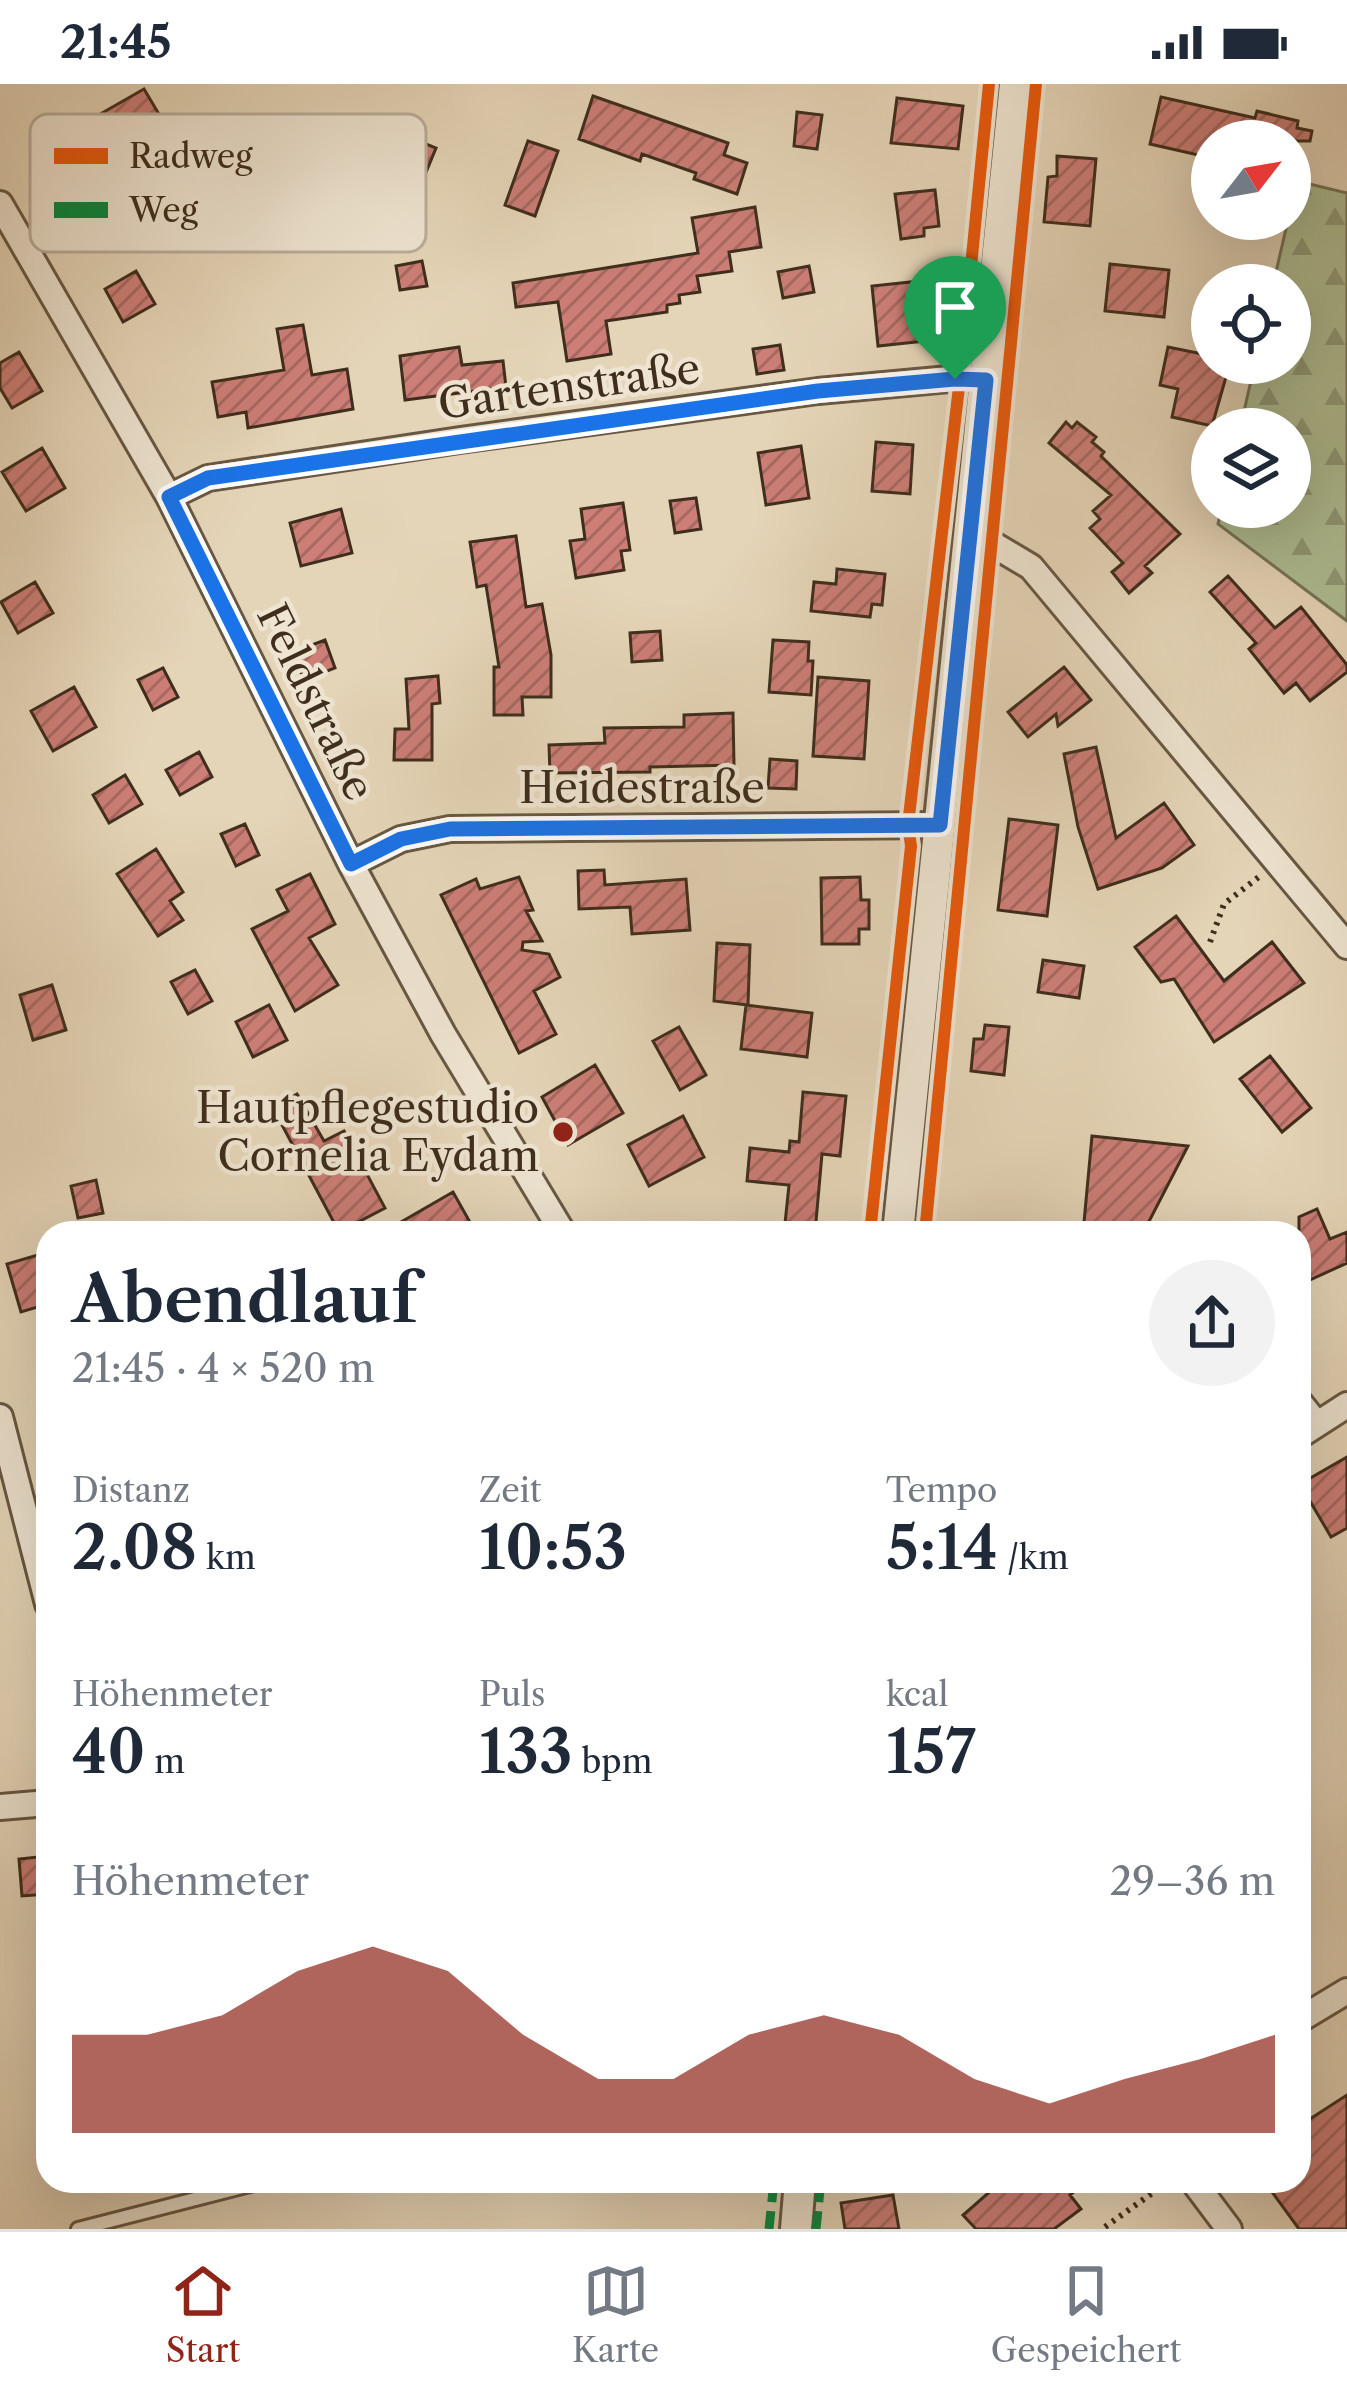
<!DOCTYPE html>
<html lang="de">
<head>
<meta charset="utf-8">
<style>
  body { margin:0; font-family:"Libre Caslon Text",serif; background:#f2f2f3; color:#1f2937; height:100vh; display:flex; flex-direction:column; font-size:45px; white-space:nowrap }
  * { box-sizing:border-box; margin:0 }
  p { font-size:39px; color:#747a83 }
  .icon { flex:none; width:66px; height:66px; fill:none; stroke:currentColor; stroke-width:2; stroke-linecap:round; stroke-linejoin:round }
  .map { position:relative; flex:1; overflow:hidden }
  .details { position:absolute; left:36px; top:1137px; width:1275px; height:972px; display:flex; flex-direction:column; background:#fff; border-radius:36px; box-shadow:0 12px 48px #0002 }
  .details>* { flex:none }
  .needle { width:78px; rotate:59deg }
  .controls { position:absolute; left:1191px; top:36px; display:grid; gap:24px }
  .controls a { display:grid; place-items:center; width:120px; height:120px; border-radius:50%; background:#fff; box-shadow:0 12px 48px #0002; font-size:60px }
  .pin { position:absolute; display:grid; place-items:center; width:102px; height:102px; color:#fff; margin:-123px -51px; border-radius:50% 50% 50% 0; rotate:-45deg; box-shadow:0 0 12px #0007 }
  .pin .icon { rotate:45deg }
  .round { display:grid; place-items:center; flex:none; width:126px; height:126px; border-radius:63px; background:#f2f2f3 }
  .head { display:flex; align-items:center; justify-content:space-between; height:204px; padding:0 36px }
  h1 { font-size:66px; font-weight:600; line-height:90px }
  .metrics { display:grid; grid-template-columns:repeat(3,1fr); gap:18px; height:204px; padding:12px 36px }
  .metrics div { display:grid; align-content:center }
  .metrics b { font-size:60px; font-weight:600 }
  .metrics small { font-size:33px; font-weight:400 }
  .metrics p { font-size:33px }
  .chart { height:336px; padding:24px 36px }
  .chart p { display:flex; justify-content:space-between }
  .chart svg { width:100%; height:216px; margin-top:12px; fill:#8f2418; opacity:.7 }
  .status { display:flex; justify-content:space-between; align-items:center; height:84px; padding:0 60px; background:#fff; direction:ltr }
  .status svg { height:33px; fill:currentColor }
  .menu { display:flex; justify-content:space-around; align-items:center; height:168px; border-top:3px solid #e0e1e3; background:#fff; font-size:33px; color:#747a83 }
  .menu a { display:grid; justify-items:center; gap:6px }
  .menu .active { color:#8f2418 }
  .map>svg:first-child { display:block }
</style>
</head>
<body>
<div class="status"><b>21:45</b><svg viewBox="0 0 49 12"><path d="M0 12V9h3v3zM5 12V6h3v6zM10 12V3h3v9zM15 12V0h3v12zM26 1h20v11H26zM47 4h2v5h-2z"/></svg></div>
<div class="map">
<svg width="1347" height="2145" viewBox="0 0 1347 2145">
  <defs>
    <pattern id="forest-firs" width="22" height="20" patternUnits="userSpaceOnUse" patternTransform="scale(3)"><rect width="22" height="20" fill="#aebe94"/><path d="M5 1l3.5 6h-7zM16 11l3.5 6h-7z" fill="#8f9b78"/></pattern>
    <pattern id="building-hatch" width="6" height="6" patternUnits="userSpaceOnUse" patternTransform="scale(3)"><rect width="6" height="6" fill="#cc7e77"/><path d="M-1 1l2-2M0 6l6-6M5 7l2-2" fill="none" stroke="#a76861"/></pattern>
  </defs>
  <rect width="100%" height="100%" fill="#e5d5b8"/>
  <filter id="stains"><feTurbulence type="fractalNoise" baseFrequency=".00167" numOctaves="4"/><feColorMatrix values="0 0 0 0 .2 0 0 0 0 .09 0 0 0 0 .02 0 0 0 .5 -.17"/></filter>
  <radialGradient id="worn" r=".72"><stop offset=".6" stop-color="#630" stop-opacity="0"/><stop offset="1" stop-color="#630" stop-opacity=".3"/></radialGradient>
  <path fill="url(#forest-firs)" stroke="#767658" stroke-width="3" d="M1297 97 1347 109V537L1218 440 1222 423H1290V345H1240L1255 279H1290V201H1273Z"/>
  <path fill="url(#building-hatch)" stroke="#3f2e1c" stroke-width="3" d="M144 5 163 37 120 62 102 29Z
    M593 12 728 59 724 71 747 79 737 110 694 95 696 89 642 70 640 77 579 55Z
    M1161 13 1255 34 1257 27 1298 37 1297 44 1312 47 1310 57H1210L1207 73 1150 60Z
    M897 14 963 22 958 65 891 59Z
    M797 28 822 31 817 65 794 62Z
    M399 49 436 64 415 115 378 100Z
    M528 57 558 67 535 132 505 121Z
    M1057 72 1096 75 1090 142 1044 138 1048 93 1057 92Z
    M935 106 939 142 924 144V152L901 155 895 110Z
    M755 123 761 163 729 168 732 187 697 192 700 208 679 211 680 219 667 221V228L606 237 611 270 567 277 558 218 516 223 513 199 698 169 692 134Z
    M422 177 427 202 400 206 396 182Z
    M1110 180 1169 186 1164 233 1105 227Z
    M809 182 814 208 783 214 778 188Z
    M136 187 155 220 123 238 105 205Z
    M920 197 926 257 878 262 872 202Z
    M303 241 312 291 347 285 353 325 248 344 246 328 218 333 212 298 284 286 277 245Z
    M780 261 784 286 757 290 753 265Z
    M459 263 462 281 503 277 506 303 405 316 400 272Z
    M1168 263 1212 272V279H1230L1212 342 1172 333 1178 305 1160 301Z
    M19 268 42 307 12 324 0 304V279Z
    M1066 338 1072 344 1077 338 1096 353 1092 358 1104 368 1101 372 1180 450 1145 482 1152 489 1129 509 1112 488 1123 479 1090 444 1100 435 1093 427 1111 411 1049 359Z
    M876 358 913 361 910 410 872 407Z
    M801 362 809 414 766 421 758 369Z
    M42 364 65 404 26 427 2 388Z
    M696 414 701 445 675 449 670 417Z
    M623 419 630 466 621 467 624 486 576 494 570 457 585 455 581 425Z
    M341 425 352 469 301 482 290 439Z
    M516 452 526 523 542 520 551 571V613H522L523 631H494V583H499L486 501 477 503 470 458Z
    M837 485 885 490 882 521 872 520 870 533 811 527 814 498 836 500Z
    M1228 492 1275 544 1301 523 1347 581V588L1310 617 1296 599 1284 609 1249 565 1256 559 1210 508Z
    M35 498 53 529 18 549 1 518Z
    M660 547 662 576 632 578 630 549Z
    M325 556 335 584 304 596 293 568Z
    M773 556 809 558 808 577H813L811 611 769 608Z
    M1064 583 1091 616 1058 642 1056 630 1028 653 1008 628Z
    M163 584 178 613 153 626 138 596Z
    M438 592 440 619 432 620V676H394L395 645H409L406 595Z
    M818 593 869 597 864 675 813 672Z
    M74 603 96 643 53 667 31 627Z
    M733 629 734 681 650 683V688L550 689 549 661 605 659 604 644 684 643V631Z
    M1096 663 1116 754 1164 719 1194 761 1162 784 1098 805 1078 743 1064 670Z
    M199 668 212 693 180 711 166 686Z
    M770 675 797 677 796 705 768 704Z
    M125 691 142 720 109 739 93 711Z
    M1009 735 1058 741 1047 832 998 826Z
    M245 740 259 771 236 782 221 750Z
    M156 765 183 808 170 817 183 836 158 852 117 790Z
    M604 786 605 801 686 795 690 846 632 850 630 823 579 825 578 787Z
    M310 790 335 840 309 854 338 901 295 927 252 845 288 827 277 806Z
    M519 793 533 826 526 827 542 857 523 858 522 866 549 870 560 893 534 907 556 950 519 969 441 811 476 795 480 805Z
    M860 793 861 816H869V845H859V860H822L821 794Z
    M1176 832 1224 897 1272 858 1304 899 1214 958 1174 895 1161 898 1135 863Z
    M717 859 750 861 748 921 714 917Z
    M1043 876 1084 882 1079 914 1038 908Z
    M195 886 212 917 188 930 171 898Z
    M52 901 66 946 33 956 20 911Z
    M269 921 287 956 253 973 236 938Z
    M746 921 812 929 807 973 741 965Z
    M985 941 1009 943 1004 991 971 987 974 955H983Z
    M679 943 706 991 680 1006 653 957Z
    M1270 972 1311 1024 1282 1048 1240 995Z
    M595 981 623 1029 568 1061 542 1013Z
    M803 1008 846 1012 840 1072 822 1070 815 1149H784L789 1101 747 1097 750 1064 789 1068 790 1057 799 1058Z
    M297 1010 324 1057 344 1047 385 1124 339 1148 273 1024Z
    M683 1032 704 1073 649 1102 628 1061Z
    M1092 1052 1188 1062 1143 1149H1083Z
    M96 1096 103 1129 78 1134 71 1102Z
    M453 1108 476 1149H382Z
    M1317 1125 1330 1155 1347 1148V1179L1299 1201V1133Z
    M48 1168V1220L21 1228 7 1180Z
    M1347 1373V1444L1331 1453 1300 1400Z
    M48 1772V1810L22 1812 19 1775Z
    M1347 2011V2145H1299L1264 2097H1299V2042Z
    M1002 2097H1087L1070 2111 1081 2125 1054 2145H976L963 2131Z
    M893 2111 899 2145H845L841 2119Z"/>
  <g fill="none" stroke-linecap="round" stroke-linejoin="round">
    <defs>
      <path id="service" d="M1299 1308 1322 1337
        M78 2145 266 2097"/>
      <path id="minor" d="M0 120 169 413 351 780 443 950 563 1149
        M169 413 208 394 460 356 818 307 960 294 985 296
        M971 454 989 458 1031 483 1347 862
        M351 780 401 755 450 745 940 741
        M0 1333 48 1520
        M1299 1352 1347 1321
        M0 1723 48 1719
        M1299 1936 1347 1907
        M1193 2097 1229 2145"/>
      <path id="tertiary" d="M898 1149 1015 0
        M796 2145 800 2097"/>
    </defs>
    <use href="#service" stroke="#685843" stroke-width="18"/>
    <use href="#minor" stroke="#685843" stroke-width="30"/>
    <use href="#tertiary" stroke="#685843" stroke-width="36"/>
    <path stroke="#3f2e1c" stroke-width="6" stroke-dasharray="3 6" stroke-linecap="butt" d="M1210 858 1224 820 1260 792
      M1105 2143 1169 2097"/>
    <use href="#service" stroke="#eee4d1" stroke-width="12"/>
    <use href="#minor" stroke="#eee4d1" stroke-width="24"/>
    <use href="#tertiary" stroke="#eee4d1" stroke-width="30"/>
    <path stroke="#00873e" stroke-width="9" stroke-dasharray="18 9" stroke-linecap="butt" d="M769 2145 774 2097
      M816 2145 821 2097"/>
    <defs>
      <path id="cycleway" d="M870 1149 911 762 908 741 960 294 989 0
        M925 1149 1036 0"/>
    </defs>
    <use href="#cycleway" stroke="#eee4d1" stroke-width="20"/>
    <use href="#cycleway" stroke="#e8590c" stroke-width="12"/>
  </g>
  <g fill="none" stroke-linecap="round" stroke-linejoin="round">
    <defs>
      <path id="route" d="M955 295 986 296 940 741 450 745 401 755 351 780 169 413 208 394 818 307Z"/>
    </defs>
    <use href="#route" stroke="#fff" stroke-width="24"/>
    <use href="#route" stroke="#1a73e8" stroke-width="15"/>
  </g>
  <circle fill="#8f2418" stroke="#eee4d1" stroke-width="4.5" cx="563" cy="1048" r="12"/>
  <g text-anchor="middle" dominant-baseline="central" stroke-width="9" stroke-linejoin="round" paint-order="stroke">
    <g font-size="42" fill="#3f2e1c" stroke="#eee4d1">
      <text transform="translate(569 302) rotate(-8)">Gartenstraße</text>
      <text transform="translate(316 618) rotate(64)">Feldstraße</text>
      <text x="642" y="704">Heidestraße</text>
    </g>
    <g font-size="42" fill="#3f2e1c" stroke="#eee4d1" text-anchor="end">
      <text x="539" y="1024">Hautpflegestudio<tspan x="539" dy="48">Cornelia Eydam</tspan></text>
    </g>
  </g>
  <rect x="30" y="30" width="396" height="138" rx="18" fill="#eee4d1" stroke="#baad9b" stroke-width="3"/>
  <rect x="54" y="64" width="54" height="16" fill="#e8590c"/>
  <rect x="54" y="118" width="54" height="16" fill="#00873e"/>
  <g font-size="33" fill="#3f2e1c">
    <text x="129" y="84">Radweg</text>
    <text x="129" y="138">Weg</text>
  </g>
  <rect width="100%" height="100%" filter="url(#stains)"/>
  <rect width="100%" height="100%" fill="url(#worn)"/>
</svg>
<div class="controls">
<a><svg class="needle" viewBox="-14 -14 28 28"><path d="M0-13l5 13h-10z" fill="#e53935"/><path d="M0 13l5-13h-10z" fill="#747a83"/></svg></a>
<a><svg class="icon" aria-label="locate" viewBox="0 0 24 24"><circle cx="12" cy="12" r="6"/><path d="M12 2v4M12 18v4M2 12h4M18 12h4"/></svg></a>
<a><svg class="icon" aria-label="layers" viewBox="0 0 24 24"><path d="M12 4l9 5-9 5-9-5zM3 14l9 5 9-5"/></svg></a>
</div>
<div class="pin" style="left:955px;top:295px;background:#1e9e55"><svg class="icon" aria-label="arrive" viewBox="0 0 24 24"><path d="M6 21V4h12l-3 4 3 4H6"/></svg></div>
<section class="details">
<div class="head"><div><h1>Abendlauf</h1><p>21:45 · 4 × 520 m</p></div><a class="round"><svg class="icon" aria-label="share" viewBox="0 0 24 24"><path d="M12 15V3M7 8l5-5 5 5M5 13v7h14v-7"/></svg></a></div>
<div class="metrics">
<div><p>Distanz</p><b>2.08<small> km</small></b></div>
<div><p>Zeit</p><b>10:53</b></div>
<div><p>Tempo</p><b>5:14<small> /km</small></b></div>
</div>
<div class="metrics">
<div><p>Höhenmeter</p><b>40<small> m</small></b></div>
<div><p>Puls</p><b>133<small> bpm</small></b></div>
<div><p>kcal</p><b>157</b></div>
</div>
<div class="chart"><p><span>Höhenmeter</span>29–36 m</p>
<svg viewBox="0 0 160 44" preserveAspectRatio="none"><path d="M0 44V24L10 24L20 20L30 11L40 6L50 11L60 24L70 33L80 33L90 24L100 20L110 24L120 33L130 38L140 33L150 29L160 24V44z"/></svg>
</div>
</section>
</div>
<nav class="menu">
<a class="active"><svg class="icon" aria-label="home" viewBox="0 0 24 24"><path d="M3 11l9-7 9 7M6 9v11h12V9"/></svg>Start</a>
<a><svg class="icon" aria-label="map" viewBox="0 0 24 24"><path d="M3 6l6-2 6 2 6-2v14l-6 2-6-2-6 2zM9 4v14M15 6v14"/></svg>Karte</a>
<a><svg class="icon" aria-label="saved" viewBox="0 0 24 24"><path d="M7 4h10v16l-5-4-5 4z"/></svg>Gespeichert</a>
</nav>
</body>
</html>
